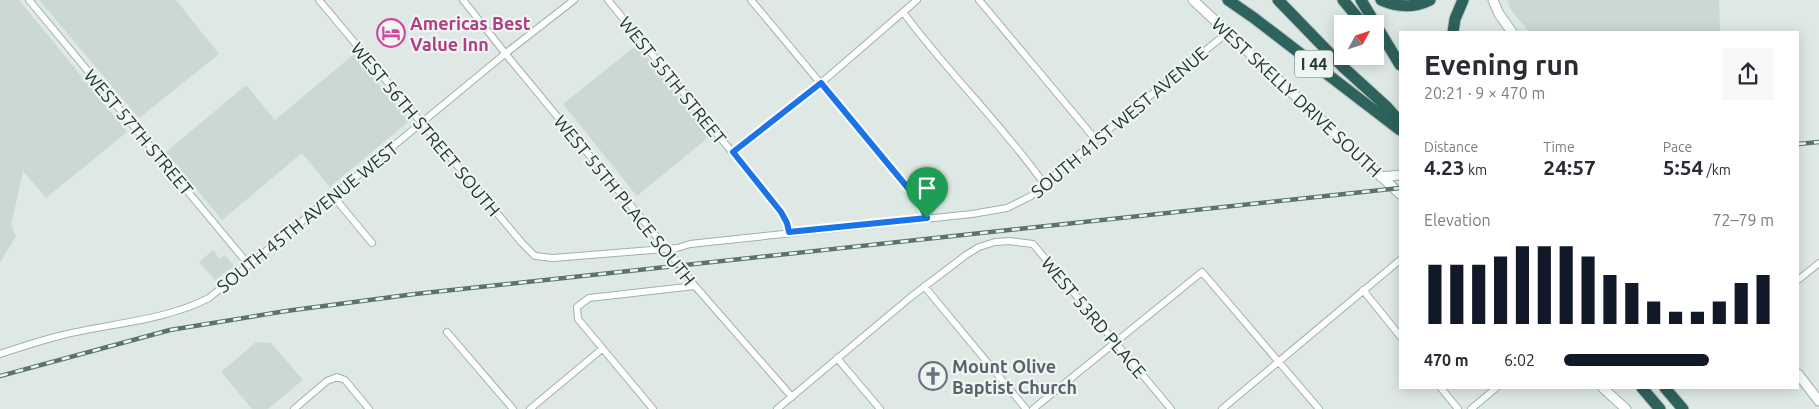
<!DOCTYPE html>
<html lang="en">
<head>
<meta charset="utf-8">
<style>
  body { margin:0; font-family:Ubuntu,sans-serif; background:#f7f7f7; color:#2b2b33; height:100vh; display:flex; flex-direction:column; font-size:19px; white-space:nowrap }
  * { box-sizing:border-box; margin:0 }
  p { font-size:16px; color:#7c7c81 }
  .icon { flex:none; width:28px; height:28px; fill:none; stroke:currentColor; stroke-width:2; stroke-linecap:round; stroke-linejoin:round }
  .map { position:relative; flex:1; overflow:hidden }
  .drawer { position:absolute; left:1399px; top:31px; width:400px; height:358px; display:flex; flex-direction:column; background:#fff; border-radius:0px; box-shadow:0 2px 12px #0003 }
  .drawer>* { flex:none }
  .needle { width:32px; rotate:50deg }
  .tools { position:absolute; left:1334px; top:15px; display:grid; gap:10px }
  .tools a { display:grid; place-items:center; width:50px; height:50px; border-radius:0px; background:#fff; box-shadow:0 2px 12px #0003; font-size:25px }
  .pin { position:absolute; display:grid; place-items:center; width:42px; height:42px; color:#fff; margin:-51px -21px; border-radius:50% 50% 50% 0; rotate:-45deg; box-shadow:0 0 5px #0007 }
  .pin .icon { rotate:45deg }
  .round { display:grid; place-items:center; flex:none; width:52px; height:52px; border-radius:0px; background:#f7f7f7 }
  .head { display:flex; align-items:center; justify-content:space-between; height:85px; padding:0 25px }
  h1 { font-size:28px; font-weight:600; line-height:38px }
  .metrics { display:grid; grid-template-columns:repeat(3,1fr); gap:8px; height:85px; padding:5px 25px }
  .metrics div { display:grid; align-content:center }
  .metrics b { font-size:21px; font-weight:600 }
  .metrics small { font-size:14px; font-weight:400 }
  .metrics p { font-size:14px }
  .chart { height:140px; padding:10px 25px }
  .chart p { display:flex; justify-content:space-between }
  .chart svg { width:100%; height:90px; margin-top:5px; stroke:#111827; stroke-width:6 }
  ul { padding:0 25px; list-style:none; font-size:16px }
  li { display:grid; grid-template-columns:80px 60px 1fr; align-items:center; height:38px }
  li i { height:12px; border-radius:6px; background:#111827 }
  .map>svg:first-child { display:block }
</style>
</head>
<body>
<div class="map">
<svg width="1819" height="409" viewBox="0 0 1819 409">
  <rect width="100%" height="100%" fill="#dee9e5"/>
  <path fill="#ccd8d4" d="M0 0H19L127 132 46 198 23 171 11 225 16 236 0 263Z
    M39 0H176L219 54 139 118Z
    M1507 0H1719L1720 32H1529L1511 10Z
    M637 45 710 136 637 196 563 104Z
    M354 54 409 121 330 187 302 153 222 220 166 152 246 85 275 120Z
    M213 250 220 259 225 255 234 266 215 280 199 262Z
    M256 342 271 343 303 380 268 409H252L221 372Z"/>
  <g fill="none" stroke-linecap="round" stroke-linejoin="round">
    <defs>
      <path id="street" d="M29 0 248 264
        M319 0 522 243 535 256 553 258 677 248 690 244 972 214 1007 208 1031 196 1096 140 1228 32
        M463 0 509 58 666 248 695 286 792 397
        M608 0 781 212 787 223 789 232
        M751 0 917 199 927 218
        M979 0 1096 140
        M903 12C947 72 1002 124 1045 185
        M733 152 821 83 917 0
        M333 196 372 243
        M1798 280 1819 263
        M924 286 1026 409
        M1363 290 1400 336
        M447 332 513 409
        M0 354C21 347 42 340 63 335 111 323 164 321 209 298L506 53 574 0
        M837 358 880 409
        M1441 388 1458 409
        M294 409 327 381 337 377 345 380 369 409
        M530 409 602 349
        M653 409 578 319 577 307 589 298 695 286
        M777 409 912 296 966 255 979 247 995 242 1009 241 1033 244 1171 409
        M1033 409 1202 272 1319 409
        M1222 409 1400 260
        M1471 409 1496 388"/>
      <path id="secondary" d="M1193 0 1400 194
        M1493 0 1499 14 1512 32
        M1381 177 1400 175
        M1798 374 1819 401
        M1603 388 1626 409"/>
      <path id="highway" d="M1228 0 1254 18 1400 130
        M1278 0 1343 67 1387 107 1400 122
        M1343 0 1363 24
        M1361 0 1400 65
        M1381 0C1397 7 1414 8 1430 0
        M1453 32 1455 19 1463 0
        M1642 388 1660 409
        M1665 388 1683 409"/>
    </defs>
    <use href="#street" stroke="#a1b0ac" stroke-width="8"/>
    <use href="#secondary" stroke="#9db4ae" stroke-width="11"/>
    <use href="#highway" stroke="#bcc3c2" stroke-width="13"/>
    <use href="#street" stroke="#fff" stroke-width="6"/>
    <use href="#secondary" stroke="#fff" stroke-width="9"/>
    <use href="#highway" stroke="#2d625d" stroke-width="11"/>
    <defs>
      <path id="rail" d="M1798 144 1819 142
        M0 376 170 330 286 311 415 294 1400 188"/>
    </defs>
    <use href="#rail" stroke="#5a736f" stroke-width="4.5"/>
    <use href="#rail" stroke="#eef6f2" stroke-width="2.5" stroke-dasharray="8" stroke-linecap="butt"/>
  </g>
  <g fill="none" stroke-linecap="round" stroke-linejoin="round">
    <defs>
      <path id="route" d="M821 83 917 199 927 218 789 232 787 223 781 212 733 152Z"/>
    </defs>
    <use href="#route" stroke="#fff" stroke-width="10"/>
    <use href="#route" stroke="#1a73e8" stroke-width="6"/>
  </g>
  <defs>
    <symbol id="hotel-ring" viewBox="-11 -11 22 22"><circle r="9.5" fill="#eef6f2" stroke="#d1479c" stroke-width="1.5"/><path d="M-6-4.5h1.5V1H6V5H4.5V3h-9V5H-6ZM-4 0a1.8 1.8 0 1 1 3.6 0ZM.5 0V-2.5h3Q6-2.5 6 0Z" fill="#d1479c"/></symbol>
    <symbol id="church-ring" viewBox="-11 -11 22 22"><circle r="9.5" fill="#eef6f2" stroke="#6b7280" stroke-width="1.5"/><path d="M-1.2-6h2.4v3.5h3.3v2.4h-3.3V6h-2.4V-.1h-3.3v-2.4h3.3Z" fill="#6b7280"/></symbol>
  </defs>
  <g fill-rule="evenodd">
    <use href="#hotel-ring" x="375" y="17" width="32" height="32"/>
    <use href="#church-ring" x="917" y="360" width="32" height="32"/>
  </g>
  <g text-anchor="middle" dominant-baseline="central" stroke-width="4.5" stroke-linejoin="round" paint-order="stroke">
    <rect fill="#eef6f2" stroke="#5e706c" stroke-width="1" x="1295" y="50.5" width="38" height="27" rx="4"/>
    <g font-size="16" font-weight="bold" fill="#203733">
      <text x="1314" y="64">I 44</text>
    </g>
    <g font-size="18" font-weight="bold" fill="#b23c85" stroke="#eef6f2" text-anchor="start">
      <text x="410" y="23">Americas Best<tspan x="410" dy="21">Value Inn</tspan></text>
    </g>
    <g font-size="18" fill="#203733" stroke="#eef6f2">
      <text transform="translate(673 80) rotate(51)">WEST 55TH STREET</text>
      <text transform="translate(1297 97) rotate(43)">WEST SKELLY DRIVE SOUTH</text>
      <text transform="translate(1119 122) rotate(-40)">SOUTH 41ST WEST AVENUE</text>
      <text transform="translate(426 129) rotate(50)">WEST 56TH STREET SOUTH</text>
      <text transform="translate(139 132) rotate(50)">WEST 57TH STREET</text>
      <text transform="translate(625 200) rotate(51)">WEST 55TH PLACE SOUTH</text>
      <text transform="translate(307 217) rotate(-39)">SOUTH 45TH AVENUE WEST</text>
      <text transform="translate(1094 317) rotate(50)">WEST 53RD PLACE</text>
    </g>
    <g font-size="18" font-weight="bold" fill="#5b616d" stroke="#eef6f2" text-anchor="start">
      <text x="952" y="366">Mount Olive<tspan x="952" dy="21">Baptist Church</tspan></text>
    </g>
  </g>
</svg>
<div class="tools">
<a><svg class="needle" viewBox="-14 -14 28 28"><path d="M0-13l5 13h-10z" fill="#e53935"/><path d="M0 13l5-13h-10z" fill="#7c7c81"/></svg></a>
</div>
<div class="pin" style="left:927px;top:218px;background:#1e9e55"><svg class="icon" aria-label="arrive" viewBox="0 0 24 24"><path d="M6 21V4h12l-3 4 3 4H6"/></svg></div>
<section class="drawer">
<div class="head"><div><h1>Evening run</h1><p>20:21 · 9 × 470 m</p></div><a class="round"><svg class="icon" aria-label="share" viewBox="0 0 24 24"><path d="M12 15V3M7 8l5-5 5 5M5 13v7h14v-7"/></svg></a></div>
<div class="metrics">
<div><p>Distance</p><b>4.23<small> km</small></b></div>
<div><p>Time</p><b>24:57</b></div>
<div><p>Pace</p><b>5:54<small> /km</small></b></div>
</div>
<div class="chart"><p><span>Elevation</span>72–79 m</p>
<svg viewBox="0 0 160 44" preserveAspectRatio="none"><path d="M5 44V15M15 44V15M25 44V15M35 44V11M45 44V6M55 44V6M65 44V6M75 44V11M85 44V20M95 44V24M105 44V33M115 44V38M125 44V38M135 44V33M145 44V24M155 44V20"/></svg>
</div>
<ul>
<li><b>470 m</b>6:02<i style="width:69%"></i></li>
</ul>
</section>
</div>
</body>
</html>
